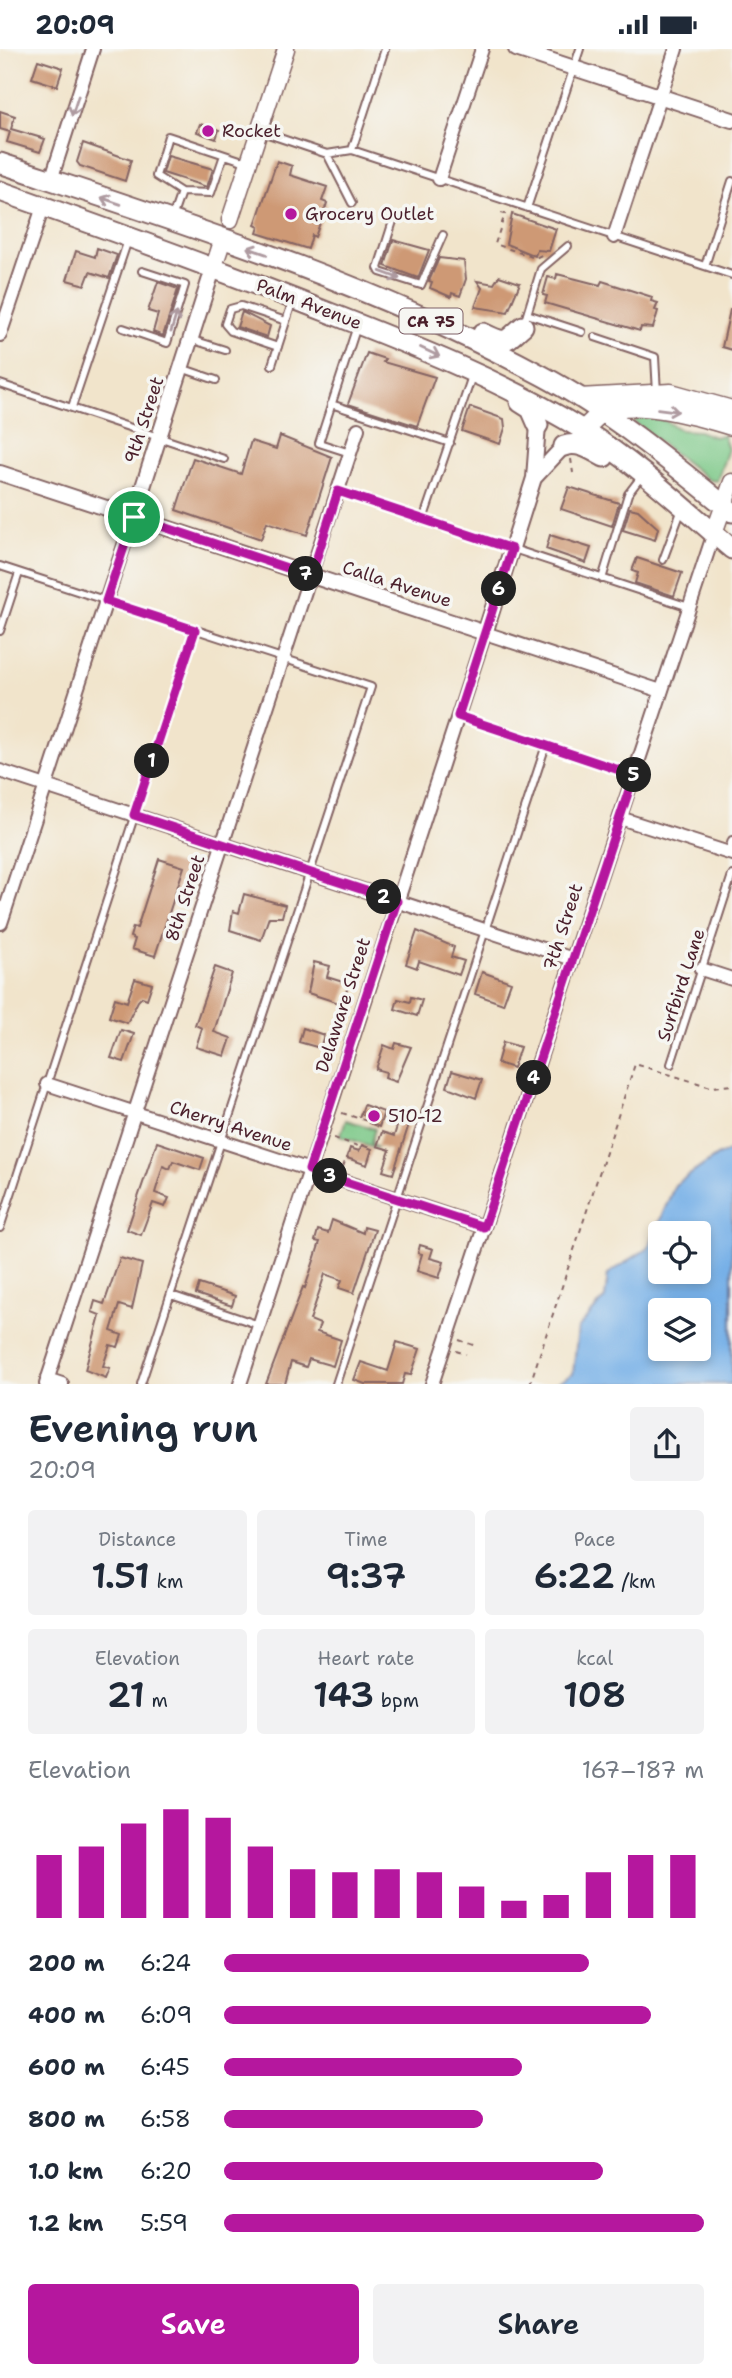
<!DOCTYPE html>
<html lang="en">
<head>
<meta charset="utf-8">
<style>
  body { margin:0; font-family:"Shantell Sans",sans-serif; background:#f2f2f3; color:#1f2937; height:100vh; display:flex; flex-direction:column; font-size:26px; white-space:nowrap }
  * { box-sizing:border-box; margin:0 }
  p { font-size:23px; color:#747a83 }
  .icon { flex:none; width:38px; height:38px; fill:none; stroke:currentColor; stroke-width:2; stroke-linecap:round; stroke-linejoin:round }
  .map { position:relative; height:1335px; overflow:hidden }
  .details { display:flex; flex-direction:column; background:#fff; flex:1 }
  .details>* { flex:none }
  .fabs { position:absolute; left:648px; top:1172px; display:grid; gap:14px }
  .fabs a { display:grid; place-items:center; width:63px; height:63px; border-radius:7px; background:#fff; box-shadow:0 4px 10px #0003; font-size:35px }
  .pin { position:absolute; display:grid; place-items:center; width:60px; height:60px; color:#fff; margin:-30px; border:4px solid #fff; border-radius:50%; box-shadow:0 2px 7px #0007 }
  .km { position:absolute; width:35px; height:35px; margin:-18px; border-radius:50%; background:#222; color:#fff; font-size:19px; line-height:35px; text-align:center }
  .round { display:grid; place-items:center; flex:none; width:74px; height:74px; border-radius:7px; background:#f2f2f3 }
  .summary { display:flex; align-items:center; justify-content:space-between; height:119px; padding:0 28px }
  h1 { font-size:38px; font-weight:600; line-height:52px }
  .stats { display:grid; grid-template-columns:repeat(3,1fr); gap:10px; height:119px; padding:7px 28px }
  .stats div { display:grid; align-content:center; border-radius:7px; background:#f2f2f3; text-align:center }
  .stats b { font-size:35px; font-weight:600 }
  .stats small { font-size:19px; font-weight:400 }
  .stats p { font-size:19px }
  .chart { height:196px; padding:14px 28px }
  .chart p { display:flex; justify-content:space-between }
  .chart svg { width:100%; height:126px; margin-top:7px; stroke:#b5179e; stroke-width:6 }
  .button { display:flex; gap:14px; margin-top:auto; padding:14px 28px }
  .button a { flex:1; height:80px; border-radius:7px; background:#b5179e; color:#fff; font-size:28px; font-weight:600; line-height:80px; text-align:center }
  .button a+a { background:#f2f2f3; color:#1f2937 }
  ul { padding:0 28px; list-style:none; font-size:23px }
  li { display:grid; grid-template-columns:112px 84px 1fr; align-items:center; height:52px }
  li i { height:18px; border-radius:9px; background:#b5179e }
  .status { display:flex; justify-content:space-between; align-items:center; height:49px; padding:0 35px; background:#fff; direction:ltr }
  .status svg { height:19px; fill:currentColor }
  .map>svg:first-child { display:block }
</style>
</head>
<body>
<div class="status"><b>20:09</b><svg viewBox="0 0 49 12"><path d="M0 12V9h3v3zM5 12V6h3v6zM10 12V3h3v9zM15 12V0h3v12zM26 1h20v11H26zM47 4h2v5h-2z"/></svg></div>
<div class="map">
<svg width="732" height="1335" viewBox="0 0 732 1335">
  <rect width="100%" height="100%" fill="#f6f6f2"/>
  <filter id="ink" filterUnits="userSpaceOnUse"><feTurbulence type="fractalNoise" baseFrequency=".0143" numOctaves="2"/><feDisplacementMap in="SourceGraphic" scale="14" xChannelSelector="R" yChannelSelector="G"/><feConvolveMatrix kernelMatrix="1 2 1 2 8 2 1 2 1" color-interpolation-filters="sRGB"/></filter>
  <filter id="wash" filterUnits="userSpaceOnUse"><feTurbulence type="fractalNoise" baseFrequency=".00686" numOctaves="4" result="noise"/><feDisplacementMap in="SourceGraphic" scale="28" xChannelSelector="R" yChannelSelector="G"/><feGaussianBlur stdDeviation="1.57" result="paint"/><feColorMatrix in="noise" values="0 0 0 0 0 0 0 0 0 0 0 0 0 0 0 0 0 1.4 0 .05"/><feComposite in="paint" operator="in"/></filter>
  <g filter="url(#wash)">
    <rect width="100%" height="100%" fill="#f1e4cb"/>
    <path fill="#7cc887" stroke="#637459" stroke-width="2" d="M635 367 660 369 681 381 699 382 714 388 723 386 728 400 717 432 709 431 635 374Z
      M346 1071 375 1080 371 1094 377 1099 340 1087Z"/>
    <path fill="#77b0e7" stroke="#606889" stroke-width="2" fill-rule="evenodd" d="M732 1101V1335H555L573 1325 578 1279 605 1249 608 1225 648 1199 675 1136 717 1107ZM660 1185H698V1223H660ZM660 1262H698V1300H660Z"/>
    <g id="blocks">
      <path fill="#ce9975" d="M38 11 63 19 57 37 32 29Z
        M0 62 15 67 11 80 45 90 40 103 7 93 10 83 0 80Z
        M200 75 219 81 216 90 197 83Z
        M83 94 131 111 125 132 80 117 77 113Z
        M168 107 213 120 207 138 163 124Z
        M277 112 292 117 290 126 327 138 322 152 327 154 315 188 312 186 308 200 257 184 259 178 255 176Z
        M512 165 556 180 549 202 537 201 535 207 506 195Z
        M393 191 429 201 418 229 385 217Z
        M97 199 117 206 109 229 90 223 85 236 67 231 76 202 95 208Z
        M439 209 464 212 466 230 460 247 452 244 451 248 430 239 432 233 429 232Z
        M557 225 600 236 602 232 652 248 651 252 658 254 655 261 658 262 653 279 641 278 640 282 545 254 547 247 543 246 548 228 556 230Z
        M499 227 520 234 508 263 475 258 482 239 477 232 494 235Z
        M158 233 178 240 163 287 153 283 158 265 148 262Z
        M730 261H732V301L722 298Z
        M242 263 270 277 267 288 237 278Z
        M367 304 385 310 383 313 435 328 417 377 348 355Z
        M470 358 504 370 505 379 500 395 462 382Z
        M280 387 332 408 307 486 267 473 261 490 176 461 193 409 241 425 251 392 276 400Z
        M569 438 619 454 612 477 561 460Z
        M630 459 638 461 658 479 655 491 623 481Z
        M550 486 591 499 586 514 546 500Z
        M637 509 682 524 674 547 635 534 638 524 632 522Z
        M159 810 184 818 155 907 132 900 135 890 130 888 133 878 137 879Z
        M244 845 285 856 282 868H269L261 891 230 881 233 862 239 864Z
        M417 882 454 898 451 908 464 912 459 926 419 912 417 919 406 915Z
        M314 913 330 917 327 928 349 935 342 955 308 944Z
        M215 918 232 924 214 983 231 989 225 1007 196 998 202 979 195 976Z
        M482 923 511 933 503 955 475 945Z
        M135 930 152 935 147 950 142 948 138 952 127 974 109 968 115 949 127 953Z
        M411 948 422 951 417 967 395 960 398 950 410 953Z
        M303 979 324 986 320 999 299 993Z
        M121 981 134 985 124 1013 111 1009Z
        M503 993 520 998 513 1019 497 1014Z
        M396 994 411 998 396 1033 385 1029 386 1023 376 1020 384 996 394 1000Z
        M452 1022 482 1031 476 1049 447 1038Z
        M364 1056 384 1063 379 1078 369 1074 371 1069 361 1065Z
        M400 1068 410 1072 393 1125 383 1122 390 1101 377 1097 382 1083 394 1087Z
        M157 1093 204 1109 200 1121 173 1112 170 1120 163 1117 155 1144 169 1149 165 1158 153 1154 141 1186 127 1181Z
        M362 1096 372 1100 367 1116 347 1109 350 1099 359 1102Z
        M332 1171 363 1184 364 1178 375 1181 354 1244 339 1239 342 1231 325 1225 310 1271 320 1275 317 1283 341 1291 333 1317 309 1310 306 1318 291 1313 285 1335H266L303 1238 305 1239 320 1193 315 1192 318 1181 328 1184Z
        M420 1196 433 1200 430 1209 444 1213 439 1229 417 1222 422 1205 418 1204Z
        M120 1209 142 1215 132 1260 119 1256 111 1282 122 1286 118 1298 110 1296 103 1317 110 1319 106 1329 85 1321 100 1266 92 1263 95 1252 104 1255Z
        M199 1235 235 1247 232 1257 196 1245Z
        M397 1293 420 1300 411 1326 405 1325 402 1335H365L354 1331 361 1313 388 1322Z"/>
    </g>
  </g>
  <g filter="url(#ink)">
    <use href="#blocks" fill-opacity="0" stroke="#846463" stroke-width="2"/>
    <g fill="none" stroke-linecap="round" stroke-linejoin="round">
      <defs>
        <path id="service" d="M262 83 327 105 352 101 732 226
          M352 101 385 0
          M327 105 352 154
          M181 143 211 144 224 106
          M527 159 580 0
          M172 169 181 143 156 127 168 87 246 113
          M394 169 378 219 380 223 421 236 443 186
          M705 217 732 132
          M527 265 582 283
          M524 275 541 220 568 197
          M123 279 167 294 185 236 142 222
          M595 288 655 308 657 344
          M190 290 225 301
          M278 298 231 282 225 275 230 260 241 257 286 272
          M272 316 292 254
          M181 319 216 331
          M0 335 224 410
          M331 355 450 394
          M72 358 128 191
          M350 404 319 394 357 277
          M338 442 689 558
          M423 471 472 327
          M663 511 682 460
          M0 517 371 638 141 1335
          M602 530 628 445 641 428
          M0 582 19 524
          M458 667 634 726
          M728 804 732 791
          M671 1015 732 826
          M0 1179 195 581
          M171 1246 259 1276
          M336 1335 546 696"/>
        <path id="minor" d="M439 130 482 0
          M51 131 93 0
          M614 188 676 0
          M0 286 43 158
          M0 722 573 910
          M620 769 732 805
          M1 874 133 469
          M701 920 732 930
          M47 1035 484 1178
          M47 1330 62 1335
          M46 1335 358 380
          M240 1335 485 584 661 642
          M432 1335 714 484"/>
        <path id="tertiary" d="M516 0 732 71
          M0 424 485 584 534 429 538 376
          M535 428 564 397
          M133 469 214 217"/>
        <path id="secondary" d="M230 171 286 0
          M214 217 223 190
          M714 484 732 433"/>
        <path id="primary" d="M579 349 671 344 732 361
          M583 381C589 376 596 367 604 363 636 348 700 368 732 377"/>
        <path id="trunk" d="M0 114C184 175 372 234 543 327 612 364 672 414 732 463
          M0 142C99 177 196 212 294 250 393 289 491 325 583 381 636 414 684 459 732 500
          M483 284C508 296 504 293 523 277
          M520 353 531 360 538 376
          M564 397C579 392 591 401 604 408"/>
      </defs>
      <use href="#service" stroke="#846463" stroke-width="10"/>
      <use href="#minor" stroke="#846463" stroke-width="16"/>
      <use href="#tertiary" stroke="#846463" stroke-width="18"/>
      <use href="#secondary" stroke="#846463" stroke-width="19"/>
      <use href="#primary" stroke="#846463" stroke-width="21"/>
      <use href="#trunk" stroke="#846463" stroke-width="23"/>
      <path stroke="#846463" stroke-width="2" stroke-dasharray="5 5" stroke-linecap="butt" d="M501 164 505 165 495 195 535 209 544 205
        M571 410 573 424
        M342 1064 370 1073
        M359 1068 362 1061
        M334 1089 361 1098
        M343 1118 348 1104
        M459 1291 476 1297
        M456 1302 466 1305
        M530 1335 635 1015 711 1038 732 1036"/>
      <use href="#service" stroke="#fff" stroke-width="6"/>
      <use href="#minor" stroke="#fff" stroke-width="12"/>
      <use href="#tertiary" stroke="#fff" stroke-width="14"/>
      <use href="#secondary" stroke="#fff" stroke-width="16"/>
      <use href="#primary" stroke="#fff" stroke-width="18"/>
      <use href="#trunk" stroke="#fff" stroke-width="19"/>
    </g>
    <defs><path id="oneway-shaft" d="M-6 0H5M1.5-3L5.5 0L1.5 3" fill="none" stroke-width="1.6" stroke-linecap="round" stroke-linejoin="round" transform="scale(1.75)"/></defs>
    <g stroke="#ae9aa0">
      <use href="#oneway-shaft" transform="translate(75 57) rotate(108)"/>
      <use href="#oneway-shaft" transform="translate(111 152) rotate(-161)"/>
      <use href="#oneway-shaft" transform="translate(257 202) rotate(-161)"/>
      <use href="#oneway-shaft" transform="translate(390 226) rotate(20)"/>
      <use href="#oneway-shaft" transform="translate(174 273) rotate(-73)"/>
      <use href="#oneway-shaft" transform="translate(430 303) rotate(25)"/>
      <use href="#oneway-shaft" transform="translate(668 361) rotate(7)"/>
    </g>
  </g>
  <g fill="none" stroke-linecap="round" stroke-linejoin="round" filter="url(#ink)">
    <defs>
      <path id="route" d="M338 442 512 500 458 667 634 726 484 1178 309 1121 397 852 134 766 195 581 106 552 134 468 311 527Z"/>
    </defs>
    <use href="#route" stroke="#fff" stroke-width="14"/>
    <use href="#route" stroke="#b5179e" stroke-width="9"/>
  </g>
  <g fill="#b5179e" stroke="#f6f6f2" stroke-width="2.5">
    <circle cx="208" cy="82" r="7"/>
    <circle cx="291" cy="165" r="7"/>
    <circle cx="374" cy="1067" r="7"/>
  </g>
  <g text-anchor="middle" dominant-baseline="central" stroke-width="7" stroke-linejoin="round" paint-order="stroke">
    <rect fill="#f6f6f2" stroke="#7e6067" stroke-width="2" x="399.5" y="259.5" width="63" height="25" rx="5"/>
    <g font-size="16" font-weight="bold" fill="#4a1f2b">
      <text x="431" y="272">CA 75</text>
    </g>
    <g font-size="18" fill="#4a1f2b" stroke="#f6f6f2" text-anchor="start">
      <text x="222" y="82">Rocket</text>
      <text x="305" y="165">Grocery Outlet</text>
      <text x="388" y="1067">510-12</text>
    </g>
    <g font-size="18" fill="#4a1f2b" stroke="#f6f6f2">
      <text transform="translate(309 255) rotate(21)">Palm Avenue</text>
      <text transform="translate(144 371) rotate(-72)">9th Street</text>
      <text transform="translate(397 535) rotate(18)">Calla Avenue</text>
      <text transform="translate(185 849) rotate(-72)">8th Street</text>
      <text transform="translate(563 878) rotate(-72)">7th Street</text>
      <text transform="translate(681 936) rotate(-72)">Surfbird Lane</text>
      <text transform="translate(343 956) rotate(-72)">Delaware Street</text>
      <text transform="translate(231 1077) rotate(18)">Cherry Avenue</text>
    </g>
  </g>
</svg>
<div class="fabs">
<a><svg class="icon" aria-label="locate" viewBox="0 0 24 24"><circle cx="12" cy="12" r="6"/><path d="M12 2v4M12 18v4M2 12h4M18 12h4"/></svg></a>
<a><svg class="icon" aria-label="layers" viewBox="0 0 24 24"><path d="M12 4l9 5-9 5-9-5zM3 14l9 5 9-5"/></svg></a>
</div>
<div class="pin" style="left:134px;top:468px;background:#1e9e55"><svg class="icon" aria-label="arrive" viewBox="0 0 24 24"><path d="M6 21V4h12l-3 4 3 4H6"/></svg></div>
<b class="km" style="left:152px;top:712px">1</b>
<b class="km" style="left:384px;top:848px">2</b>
<b class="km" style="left:330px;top:1127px">3</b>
<b class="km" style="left:534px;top:1029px">4</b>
<b class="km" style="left:634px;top:726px">5</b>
<b class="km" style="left:499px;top:540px">6</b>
<b class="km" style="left:306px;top:525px">7</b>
</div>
<section class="details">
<div class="summary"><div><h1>Evening run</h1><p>20:09</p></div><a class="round"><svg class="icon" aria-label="share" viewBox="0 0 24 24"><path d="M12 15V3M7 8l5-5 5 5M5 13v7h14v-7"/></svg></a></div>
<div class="stats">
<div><p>Distance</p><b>1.51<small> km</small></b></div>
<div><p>Time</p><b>9:37</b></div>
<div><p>Pace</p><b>6:22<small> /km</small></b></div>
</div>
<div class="stats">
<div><p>Elevation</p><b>21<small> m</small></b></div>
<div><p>Heart rate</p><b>143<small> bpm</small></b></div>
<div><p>kcal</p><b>108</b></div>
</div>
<div class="chart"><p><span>Elevation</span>167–187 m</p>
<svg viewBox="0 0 160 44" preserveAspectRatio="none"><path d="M5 44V22M15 44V19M25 44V11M35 44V6M45 44V9M55 44V19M65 44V27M75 44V28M85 44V27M95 44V28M105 44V33M115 44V38M125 44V36M135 44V28M145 44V22M155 44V22"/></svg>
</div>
<ul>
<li><b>200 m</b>6:24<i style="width:76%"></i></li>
<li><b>400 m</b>6:09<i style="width:89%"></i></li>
<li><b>600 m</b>6:45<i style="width:62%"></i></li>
<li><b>800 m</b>6:58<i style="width:54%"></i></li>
<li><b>1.0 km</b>6:20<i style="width:79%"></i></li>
<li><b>1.2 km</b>5:59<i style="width:100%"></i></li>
</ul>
<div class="button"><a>Save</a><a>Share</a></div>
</section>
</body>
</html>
